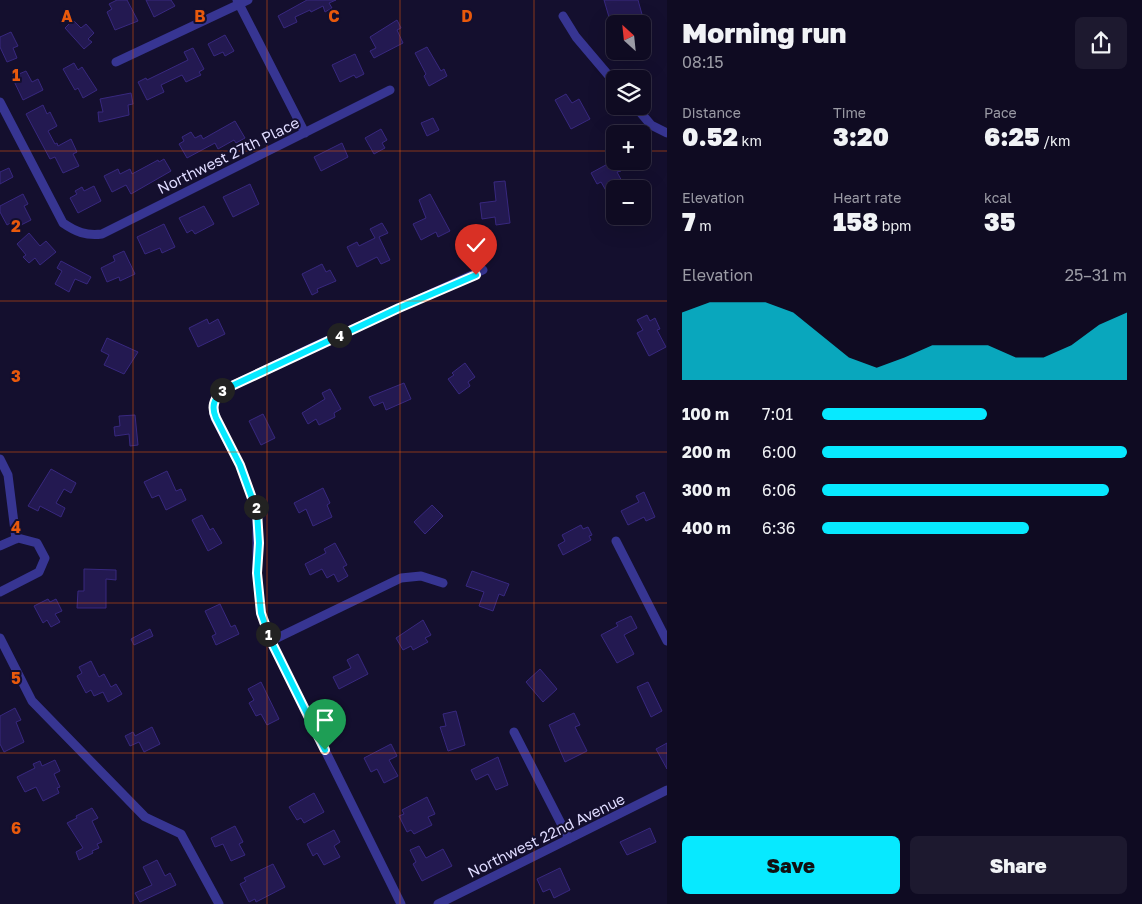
<!DOCTYPE html>
<html lang="en">
<head>
<meta charset="utf-8">
<style>
  body { margin:0; font-family:"Golos Text",sans-serif; background:#1d192f; color:#f1f3f6; height:100vh; display:flex; flex-direction:column; font-size:19px; white-space:nowrap }
  * { box-sizing:border-box; margin:0 }
  p { font-size:16px; color:#9b9ba5 }
  .icon { flex:none; width:28px; height:28px; fill:none; stroke:currentColor; stroke-width:2; stroke-linecap:round; stroke-linejoin:round }
  .map { position:relative; flex:1; overflow:hidden }
  .panel { display:flex; flex-direction:column; background:#0f0b22; width:475px }
  .panel>* { flex:none }
  .needle { width:32px; rotate:333deg }
  .controls { position:absolute; left:606px; top:15px; display:grid; gap:10px }
  .controls a { display:grid; place-items:center; width:45px; height:45px; border-radius:8px; background:#0f0b22; box-shadow:0 5px 20px #0002,0 0 0 1px #2f2b40; font-size:25px }
  .pin { position:absolute; display:grid; place-items:center; width:42px; height:42px; color:#fff; margin:-51px -21px; border-radius:50% 50% 50% 0; rotate:-45deg; box-shadow:0 0 5px #0007 }
  .pin .icon { rotate:45deg }
  .km { position:absolute; width:25px; height:25px; margin:-12px; border-radius:50%; background:#222; color:#fff; font-size:14px; line-height:25px; text-align:center }
  .round { display:grid; place-items:center; flex:none; width:52px; height:52px; border-radius:8px; background:#1d192f }
  .overview { display:flex; align-items:center; justify-content:space-between; height:85px; padding:0 15px }
  h1 { font-size:28px; font-weight:800; line-height:38px }
  .figures { display:grid; grid-template-columns:repeat(3,1fr); gap:8px; height:85px; padding:5px 15px }
  .figures div { display:grid; align-content:center }
  .figures b { font-size:25px; font-weight:800 }
  .figures small { font-size:14px; font-weight:400 }
  .figures p { font-size:14px }
  .chart { height:140px; padding:10px 15px }
  .chart p { display:flex; justify-content:space-between }
  .chart svg { width:100%; height:90px; margin-top:5px; fill:#07e9ff; opacity:.7 }
  .action { display:flex; gap:10px; margin-top:auto; padding:10px 15px }
  .action a { flex:1; height:58px; border-radius:8px; background:#07e9ff; color:#111; font-size:20px; font-weight:800; line-height:58px; text-align:center }
  .action a+a { background:#1d192f; color:#f1f3f6 }
  ul { padding:0 15px; list-style:none; font-size:16px }
  li { display:grid; grid-template-columns:80px 60px 1fr; align-items:center; height:38px }
  li i { height:12px; border-radius:6px; background:#07e9ff }
  main { display:flex; flex:1; min-height:0 }
  .map>svg:first-child { display:block }
</style>
</head>
<body>
<main>
<div class="map">
<svg width="667" height="904" viewBox="0 0 667 904">
  <rect width="100%" height="100%" fill="#140f2e"/>
  <path fill="#231951" stroke="#38287f" d="M117 0H127L138 21 115 30 107 12 112 9 109 4Z
    M146 0H171L175 6 154 17Z
    M307 0H336L329 3 332 8 325 12 323 6 311 12 310 10 295 17 297 22 284 28 278 16Z
    M604 0H638L643 18 621 24H611Z
    M73 20 81 28 86 24 94 33 88 39 92 42 84 49 65 28Z
    M397 20 401 28 397 30 403 43 374 58 370 51 376 48 370 37Z
    M11 32 18 46 13 48 17 58 7 62 0 47V37Z
    M225 35 234 51 225 56 223 52 214 56 208 44Z
    M427 47 441 71 444 69 447 76 429 86 424 76 426 74 415 53Z
    M193 48 204 69 199 72 201 75 186 82 182 75 161 85 164 92 147 100 138 82 146 78 147 80 188 60 184 52Z
    M355 54 364 74 356 78 354 75 340 82 332 65Z
    M74 63 78 70 82 67 97 90 83 98 78 88 75 90 63 69Z
    M26 71 32 82 38 79 43 90 23 100 12 77Z
    M131 93 133 104 128 105 129 115 99 122 98 112H103L100 99Z
    M566 94 572 103 579 99 590 119 571 129 555 100Z
    M43 105 47 114 50 112 57 126 48 131 55 144 57 143 58 146 71 139 77 152 73 154 79 166 63 173 55 157 50 159 26 114Z
    M433 118 439 130 427 136 421 123Z
    M235 121 245 138 236 143 234 140 218 149 215 143 187 158 179 144 184 141 182 137 191 132 195 138 201 135 203 139Z
    M381 129 387 140 382 143 385 148 374 154 365 138Z
    M342 143 348 157 321 171 314 157Z
    M164 159 171 171 131 194 126 185 112 192 104 176 118 169 120 174 130 169 132 174 158 160 159 162Z
    M615 160 621 171 617 172 624 185 608 194 601 182 597 184 591 173Z
    M9 168 13 177 0 184V172Z
    M505 181 510 223 496 225 495 217 482 219 480 203 496 201 494 182Z
    M250 184 259 204 233 217 223 197Z
    M94 186 101 201 78 213 70 198 77 194 75 191 82 187 84 191Z
    M23 194 28 204 24 206 31 220 15 228 12 222 7 225 0 212V206Z
    M430 194 450 231 438 237 436 232 421 240 413 224 426 218 419 200Z
    M204 206 214 224 195 234 192 230 187 233 179 218Z
    M382 223 388 233 379 237 390 260 381 264 377 257 357 267 347 247 357 242 359 246 375 238 370 229Z
    M164 224 175 247 162 253 160 248 145 254 137 237Z
    M29 233 40 246 46 241 56 252 40 265 35 258 29 263 23 257 26 255 17 244Z
    M124 251 135 274 120 281 119 277 107 282 101 268 115 261 113 256Z
    M61 261 91 277 87 284 75 279 69 292 55 284 62 271 57 268Z
    M322 264 326 272 330 270 336 281 317 289 318 292 312 295 302 274Z
    M647 315 650 321 655 318 660 329 657 330 666 347 649 356 637 333 643 330 637 320Z
    M207 319 209 324 218 319 225 334 198 347 189 328Z
    M107 338 138 352 124 374 104 365 109 355 101 351Z
    M465 363 475 377 468 382 470 386 459 394 448 379 454 375 452 373Z
    M404 383 411 399 386 410 383 402 374 406 369 397Z
    M330 389 341 409 334 413 335 417 319 425 316 419 308 424 302 413 325 399 322 393Z
    M263 414 275 438 261 445 249 421Z
    M135 415 138 445 130 446 129 434 115 436 114 427 120 426 119 416Z
    M51 469 76 483 71 493 64 489 56 503 65 508 61 517 40 506 38 511 28 506Z
    M167 471 176 491 181 489 186 500 166 510 159 495 152 498 144 482Z
    M323 488 330 503 327 505 332 517 313 526 306 509 299 513 294 503Z
    M644 492 655 517 646 521 644 517 628 525 621 511 639 502 636 496Z
    M432 505 443 516 425 534 414 522Z
    M202 515 210 530 213 528 222 543 208 551 192 520Z
    M581 525 583 529 588 527 592 535 589 536 591 540 563 555 558 545 565 541 562 535Z
    M335 543 347 565 343 567 348 576 338 582 334 574 327 578 322 569 310 575 305 564 326 553 324 549Z
    M84 569 116 570V580L106 579V608H77L78 591H84Z
    M472 571 509 584 504 596 499 594 493 611 479 606 484 592 466 586Z
    M48 599 50 602 56 599 62 611 55 614 60 622 51 627 47 620 43 623 34 606Z
    M220 604 231 627 235 625 239 634 216 645 212 636 216 634 205 611Z
    M631 616 637 628 624 635 634 654 617 663 601 635 618 626 616 623Z
    M423 620 431 635 425 638 428 642 413 650 411 646 403 650 396 638Z
    M150 629 153 636 134 645 131 639Z
    M358 654 368 674 339 689 333 677 351 668 347 660Z
    M91 661 99 677 104 674 111 687 116 684 122 694 108 702 103 692 94 696 91 690 86 693 77 676 82 673 79 667Z
    M540 669 557 689 543 702 526 682Z
    M261 682 279 719 267 725 261 714 256 716 249 703 254 700 248 689Z
    M648 682 662 711 651 717 637 687Z
    M15 708 21 720 16 722 24 742 4 752 0 744V716Z
    M456 711 465 745 448 751 440 727 446 726 443 714Z
    M574 713 580 725 575 727 587 751 565 762 549 725Z
    M152 727 160 744 144 752 139 742 130 746 125 736 133 732 135 736Z
    M667 743V769L656 749Z
    M391 744 397 756 389 760 398 776 384 783 377 769 371 772 364 758Z
    M498 757 508 785 496 790 488 774 476 780 471 770Z
    M55 760 60 771 54 774 60 787 57 788 59 793 43 801 36 787 25 792 17 777 35 768 33 764 40 761 42 766Z
    M314 793 324 812 304 823 301 818 297 820 289 807Z
    M427 797 435 814 428 817 432 825 414 834 411 830 407 832 399 816 404 814 402 810Z
    M92 808 98 818 92 821 102 842 97 844 99 848 92 851 93 853 79 860 76 852 83 848 67 823 77 818 76 816Z
    M235 826 243 842 239 844 245 855 231 861 223 844 215 847 211 838Z
    M650 828 656 842 627 855 620 842Z
    M334 830 340 842 334 846 340 857 324 865 317 853 313 856 307 844Z
    M419 846 426 858 443 849 452 866 422 881 413 864 416 862 410 850Z
    M157 860 165 876 170 873 176 885 140 902 135 893 152 885 143 867Z
    M273 864 285 887 256 902 255 899 249 902 240 884 246 881 244 878Z
    M560 868 570 890 554 898 550 889 543 892 537 879Z"/>
  <g fill="none" stroke-linecap="round" stroke-linejoin="round">
    <path stroke="#373592" stroke-width="9" d="M237 0 305 133
      M563 16 576 37 615 83
      M116 62 248 0
      M0 102 63 223C76 232 86 236 102 234L390 90
      M635 106 651 125 667 133
      M0 459 8 475 16 539
      M616 541 667 641
      M0 546 18 538 37 543 45 558 39 572 0 592
      M0 638 32 701 145 817 181 834 219 904
      M271 641 401 578 421 576 443 583
      M514 732 569 839
      M401 904 271 641 261 613 257 573V512L240 465 215 418C212 407 214 400 221 391L313 347 483 270
      M438 904 667 790"/>
  </g>
  <g fill="none" stroke-linecap="round" stroke-linejoin="round">
    <defs>
      <path id="route" d="M325 750 271 641 261 613 257 573 259 543 257 512 240 465 216 418C211 407 214 400 221 391L399 308 476 275"/>
    </defs>
    <use href="#route" stroke="#fff" stroke-width="10"/>
    <use href="#route" stroke="#07e9ff" stroke-width="6"/>
  </g>
  <path fill="none" stroke="#e8590c" stroke-width="1" stroke-opacity="0.55" d="M133 0V904M267 0V904M400 0V904M534 0V904M0 151H615M642 151H667M0 301H667M0 452H667M0 603H667M0 753H667"/>
  <g text-anchor="middle" dominant-baseline="central" stroke-width="4" stroke-linejoin="round" paint-order="stroke">
    <g font-size="15" fill="#dfdbff" stroke="#140f2e">
      <text transform="translate(228 155) rotate(-26)">Northwest 27th Place</text>
      <text transform="translate(546 835) rotate(-26)">Northwest 22nd Avenue</text>
    </g>
  </g>
  <g font-size="16" text-anchor="middle" font-weight="bold" fill="#e8590c" stroke="#140f2e" stroke-width="4" stroke-linejoin="round" paint-order="stroke">
    <text x="67" y="22">A</text>
    <text x="200" y="22">B</text>
    <text x="334" y="22">C</text>
    <text x="467" y="22">D</text>
    <text x="16" y="81">1</text>
    <text x="16" y="232">2</text>
    <text x="16" y="382">3</text>
    <text x="16" y="533">4</text>
    <text x="16" y="684">5</text>
    <text x="16" y="834">6</text>
  </g>
</svg>
<div class="controls">
<a><svg class="needle" viewBox="-14 -14 28 28"><path d="M0-13l5 13h-10z" fill="#e53935"/><path d="M0 13l5-13h-10z" fill="#9b9ba5"/></svg></a>
<a><svg class="icon" aria-label="layers" viewBox="0 0 24 24"><path d="M12 4l9 5-9 5-9-5zM3 14l9 5 9-5"/></svg></a>
<a>+</a>
<a>−</a>
</div>
<div class="pin" style="left:325px;top:750px;background:#1e9e55"><svg class="icon" aria-label="arrive" viewBox="0 0 24 24"><path d="M6 21V4h12l-3 4 3 4H6"/></svg></div>
<div class="pin" style="left:476px;top:275px;background:#d93025"><svg class="icon" aria-label="check" viewBox="0 0 24 24"><path d="M5 12l5 5 9-10"/></svg></div>
<b class="km" style="left:268px;top:634px">1</b>
<b class="km" style="left:256px;top:507px">2</b>
<b class="km" style="left:222px;top:390px">3</b>
<b class="km" style="left:339px;top:335px">4</b>
</div>
<section class="panel">
<div class="overview"><div><h1>Morning run</h1><p>08:15</p></div><a class="round"><svg class="icon" aria-label="share" viewBox="0 0 24 24"><path d="M12 15V3M7 8l5-5 5 5M5 13v7h14v-7"/></svg></a></div>
<div class="figures">
<div><p>Distance</p><b>0.52<small> km</small></b></div>
<div><p>Time</p><b>3:20</b></div>
<div><p>Pace</p><b>6:25<small> /km</small></b></div>
</div>
<div class="figures">
<div><p>Elevation</p><b>7<small> m</small></b></div>
<div><p>Heart rate</p><b>158<small> bpm</small></b></div>
<div><p>kcal</p><b>35</b></div>
</div>
<div class="chart"><p><span>Elevation</span>25–31 m</p>
<svg viewBox="0 0 160 44" preserveAspectRatio="none"><path d="M0 44V11L10 6L20 6L30 6L40 11L50 22L60 33L70 38L80 33L90 27L100 27L110 27L120 33L130 33L140 27L150 17L160 11V44z"/></svg>
</div>
<ul>
<li><b>100 m</b>7:01<i style="width:54%"></i></li>
<li><b>200 m</b>6:00<i style="width:100%"></i></li>
<li><b>300 m</b>6:06<i style="width:94%"></i></li>
<li><b>400 m</b>6:36<i style="width:68%"></i></li>
</ul>
<div class="action"><a>Save</a><a>Share</a></div>
</section>
</main>
</body>
</html>
